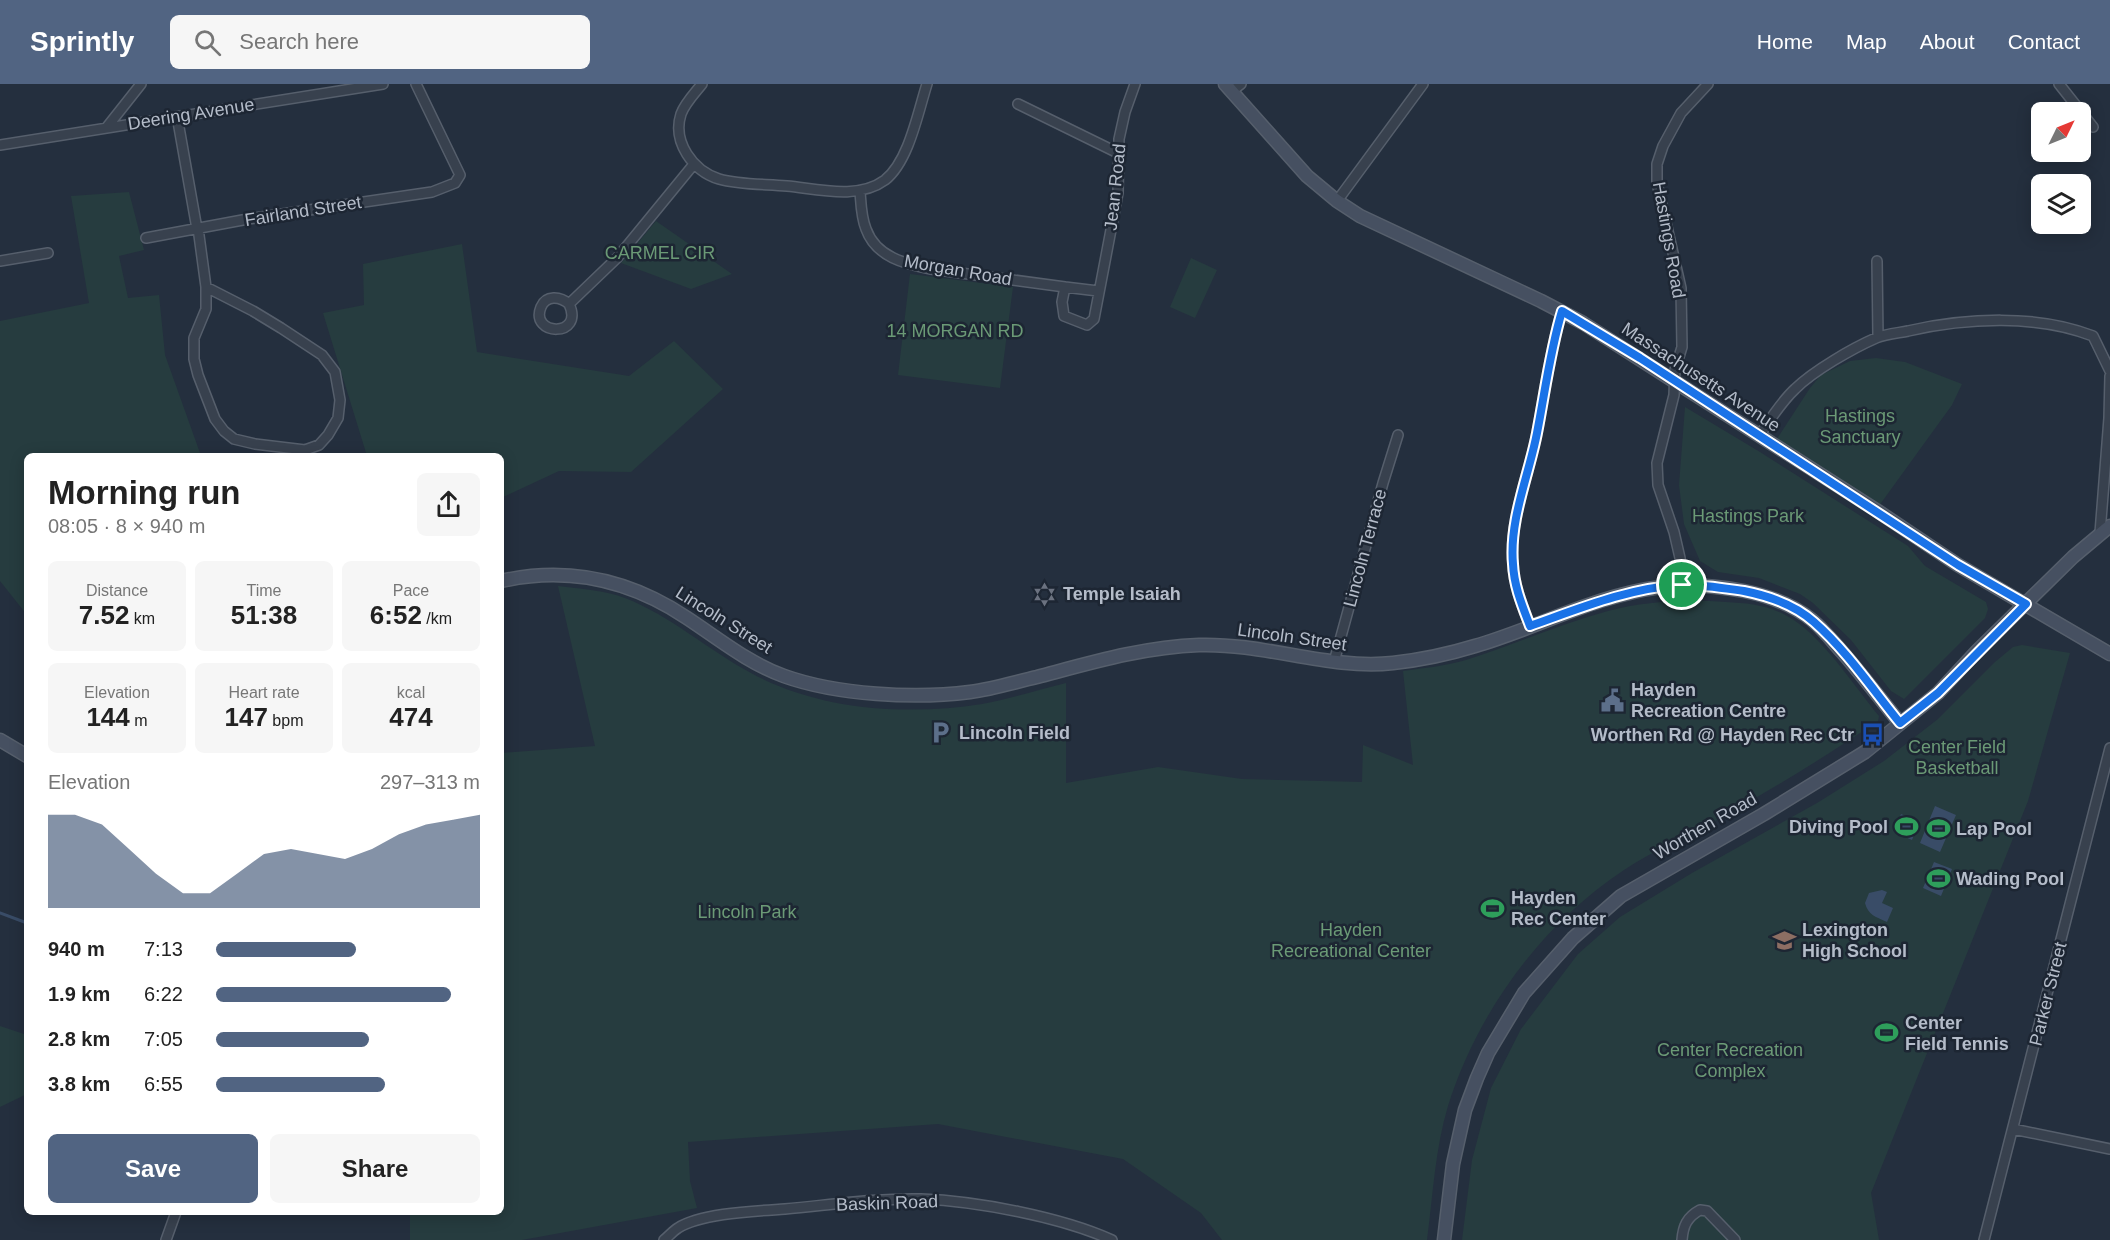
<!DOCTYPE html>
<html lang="en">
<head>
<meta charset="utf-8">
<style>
  body { margin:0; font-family:Arial,sans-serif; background:#f6f6f6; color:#222; height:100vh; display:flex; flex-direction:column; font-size:22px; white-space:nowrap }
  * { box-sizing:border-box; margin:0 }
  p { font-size:20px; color:#767676 }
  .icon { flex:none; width:33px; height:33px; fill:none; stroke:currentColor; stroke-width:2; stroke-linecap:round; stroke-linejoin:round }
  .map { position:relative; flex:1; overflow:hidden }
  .drawer { position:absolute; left:24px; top:369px; width:480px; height:762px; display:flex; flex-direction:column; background:#fff; border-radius:9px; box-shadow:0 3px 15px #0003 }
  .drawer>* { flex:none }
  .needle { width:39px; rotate:47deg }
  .buttons { position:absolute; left:2031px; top:18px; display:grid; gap:12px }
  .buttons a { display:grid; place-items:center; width:60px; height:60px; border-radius:9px; background:#fff; box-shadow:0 3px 15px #0003; font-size:30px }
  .pin { position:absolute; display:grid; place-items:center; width:51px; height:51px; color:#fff; margin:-26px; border:3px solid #fff; border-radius:50%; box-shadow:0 2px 6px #0007 }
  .round { display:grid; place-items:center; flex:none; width:63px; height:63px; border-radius:9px; background:#f6f6f6 }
  .overview { display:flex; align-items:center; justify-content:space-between; height:102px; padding:0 24px }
  h1 { font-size:33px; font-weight:600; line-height:45px }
  .stats { display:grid; grid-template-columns:repeat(3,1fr); gap:9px; height:102px; padding:6px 24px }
  .stats div { display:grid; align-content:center; border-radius:9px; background:#f6f6f6; text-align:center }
  .stats b { font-size:26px; font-weight:600 }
  .stats small { font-size:16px; font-weight:400 }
  .stats p { font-size:16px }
  .chart { height:168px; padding:12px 24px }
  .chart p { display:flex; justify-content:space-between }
  .chart svg { width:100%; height:108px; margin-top:6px; fill:#516482; opacity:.7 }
  .primary-button { display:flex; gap:12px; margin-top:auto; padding:12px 24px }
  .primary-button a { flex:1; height:69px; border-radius:9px; background:#516482; color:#fff; font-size:24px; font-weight:600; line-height:69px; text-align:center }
  .primary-button a+a { background:#f6f6f6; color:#222 }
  ul { padding:0 24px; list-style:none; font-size:20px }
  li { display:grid; grid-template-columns:96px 72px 1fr; align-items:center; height:45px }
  li i { height:15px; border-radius:8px; background:#516482 }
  header { display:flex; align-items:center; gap:36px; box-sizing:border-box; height:84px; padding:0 30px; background:#516482; color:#fff }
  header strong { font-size:28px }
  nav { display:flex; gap:33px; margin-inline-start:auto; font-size:21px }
  .search { width:420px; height:54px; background:#f6f6f6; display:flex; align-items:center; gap:15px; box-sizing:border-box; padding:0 21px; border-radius:9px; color:#767676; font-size:22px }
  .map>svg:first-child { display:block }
</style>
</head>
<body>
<header>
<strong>Sprintly</strong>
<div class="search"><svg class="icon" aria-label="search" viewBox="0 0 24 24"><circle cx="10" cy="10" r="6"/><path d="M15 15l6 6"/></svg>Search here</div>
<nav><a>Home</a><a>Map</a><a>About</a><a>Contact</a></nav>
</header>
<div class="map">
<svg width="2110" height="1156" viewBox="0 0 2110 1156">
  <rect width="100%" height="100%" fill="#242f3e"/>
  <path fill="#263c3f" d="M129 108 144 166 119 172 128 214 159 211 165 271 200 369 203 372H27V531L0 497V237L89 219 71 112Z
    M656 137 732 190 691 205 621 179Z
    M462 160 477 268 629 292 674 257 723 305 631 388 559 387 501 414V372H367L323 229 364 221 363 180Z
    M1191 174 1217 186 1195 234 1170 223Z
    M910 190 1013 203 1000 304 898 291Z
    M1876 274 1905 278 1962 300 1952 321 1876 426 1773 361 1810 304 1821 291 1850 277Z
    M1685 323 1760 368 1908 462 1925 482 1986 518 1988 525 1985 534 1904 615 1891 607 1851 556 1813 519 1800 510 1759 494 1718 488 1700 477 1684 440 1679 401Z
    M558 502C581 505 604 506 625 514 671 532 708 566 751 589 819 626 906 632 982 620 1010 615 1038 606 1066 599V699L1158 683 1242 695 1362 698 1363 661 1413 681 1403 587C1424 584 1446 582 1466 576 1514 561 1560 540 1608 527 1646 517 1687 515 1726 518 1747 519 1768 521 1787 532 1821 550 1854 602 1879 632L1878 637C1825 673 1771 706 1715 737 1685 753 1653 767 1624 786 1541 841 1478 927 1448 1022 1435 1065 1433 1111 1427 1156H1222L1201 1129 1123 1075 938 1040 688 1058 690 1097 697 1124 522 1156H410V1128H501V669L595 662Z
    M2022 561 2070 569 2028 717 1871 1109 1879 1156H1462L1472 1076 1491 1004 1521 945 1578 870 1620 833 1692 789 1817 719 1884 677 1938 635 1995 578 2013 563Z
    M0 942 27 951V1010L0 1023Z"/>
  <path fill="#394c67" d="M1935 722 1956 731 1940 768 1920 759Z
    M1901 730 1919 738 1912 756 1894 748Z
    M1934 778 1952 785 1941 812 1923 804Z
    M1882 806 1887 808 1882 819 1893 824 1887 838C1876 833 1868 831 1865 819L1869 809Z"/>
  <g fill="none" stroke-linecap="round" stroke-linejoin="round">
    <path stroke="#394c67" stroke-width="3" d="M0 829 27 839"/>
    <defs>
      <path id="street" d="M702 0C695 9 685 19 681 30 672 58 693 87 719 95 740 101 765 100 787 102 818 105 858 116 885 96 909 77 918 28 927 0
        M2059 0 2093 43
        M1232 7 1241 0
        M1018 20 1118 69
        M177 32 197 145
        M107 43 141 0
        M0 61 383 0
        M860 107C861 119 861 133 866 145 876 173 905 180 931 185L1065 203
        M1337 117 1423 0
        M198 144 206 203V225L194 254V275L198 291 215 335 224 347 234 355 255 360 305 366 319 361 328 351 338 334 340 316 335 288 322 271 281 244 253 227 206 203
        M146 154 248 135 432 108 455 99 460 91 416 0
        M0 177 48 169
        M1877 177 1878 253
        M1098 207 1065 203 1062 218 1064 232 1087 241 1094 235 1118 109 1119 55 1125 28 1135 0
        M569 220C585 254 529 252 541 223 546 211 560 212 569 220L617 174 694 80
        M1759 352C1770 336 1780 319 1795 305 1813 287 1853 264 1876 254 1886 250 1898 249 1908 247 1966 234 2037 230 2093 252L2110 287
        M2100 449 2109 334 2110 292
        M1682 501 1680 474 1674 448 1658 401 1657 379 1674 311 1675 286 1682 263 1681 204 1657 99V80L1663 62 1681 29 1708 0
        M1530 542C1522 521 1514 502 1513 480 1509 436 1529 391 1537 349 1545 308 1550 267 1562 227
        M1334 578 1383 399 1398 351
        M2013 1045 2110 1065
        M166 1156 176 1128
        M664 1156C669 1152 673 1147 678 1144 701 1129 757 1127 785 1125 830 1121 876 1114 921 1115 977 1117 1061 1133 1112 1156
        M1682 1156C1683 1142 1687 1133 1700 1126L1707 1127 1735 1156
        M1984 1156 2110 664"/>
      <path id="secondary" d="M1225 0 1307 92 1337 117 1360 132 1541 217 1583 239 1876 426 1958 481 2110 570
        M501 497C568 482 630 496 687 534 719 555 748 579 784 592 837 611 915 615 970 608 993 605 1015 598 1037 593 1090 579 1143 563 1199 561 1266 559 1329 586 1393 579 1420 576 1449 570 1475 562 1537 544 1596 511 1661 503 1688 499 1717 502 1744 507 1769 512 1792 520 1812 536 1824 546 1833 558 1843 569 1863 592 1881 616 1900 639
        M0 656 27 672
        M1444 1156 1453 1080 1465 1026 1477 994 1488 969 1524 909 1573 854 1621 812 1764 730 1865 668 1938 609 1977 567 2073 473 2110 442"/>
    </defs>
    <use href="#street" stroke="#565f6c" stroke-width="12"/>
    <use href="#secondary" stroke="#565f6c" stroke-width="15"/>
    <use href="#street" stroke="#38414e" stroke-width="9"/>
    <use href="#secondary" stroke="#465061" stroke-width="12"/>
  </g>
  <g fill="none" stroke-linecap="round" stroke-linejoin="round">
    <defs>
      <path id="route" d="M1562 227 1640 274 1958 481 2026 520 1938 609 1900 639C1873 606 1847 567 1814 538 1794 520 1769 512 1744 507 1723 504 1701 500 1680 501 1628 504 1578 525 1530 542 1522 521 1514 502 1513 480 1509 436 1529 391 1537 349 1545 308 1550 267 1562 227Z"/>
    </defs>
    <use href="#route" stroke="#fff" stroke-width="12"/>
    <use href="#route" stroke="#1a73e8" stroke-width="8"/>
  </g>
  <defs>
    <symbol id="synagogue-bare" viewBox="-9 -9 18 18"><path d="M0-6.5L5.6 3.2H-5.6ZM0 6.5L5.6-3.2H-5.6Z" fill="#6b7280" stroke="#1d2633" stroke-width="2.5" paint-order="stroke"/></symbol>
    <symbol id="civic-bare" viewBox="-9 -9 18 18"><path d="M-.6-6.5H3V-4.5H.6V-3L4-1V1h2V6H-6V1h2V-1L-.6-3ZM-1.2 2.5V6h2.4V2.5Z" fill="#5c6f8a" stroke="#1d2633" stroke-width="2.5" paint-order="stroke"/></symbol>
    <symbol id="parking-bare" viewBox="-9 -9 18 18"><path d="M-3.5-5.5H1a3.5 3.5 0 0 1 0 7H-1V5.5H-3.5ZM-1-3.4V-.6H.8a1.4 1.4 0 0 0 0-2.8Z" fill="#5c6f8a" stroke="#1d2633" stroke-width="2.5" paint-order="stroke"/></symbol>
    <symbol id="bus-bare" viewBox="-9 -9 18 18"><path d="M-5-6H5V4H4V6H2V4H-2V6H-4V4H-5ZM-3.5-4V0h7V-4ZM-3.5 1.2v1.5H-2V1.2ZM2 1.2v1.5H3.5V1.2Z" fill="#1a4fb4" stroke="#1d2633" stroke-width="2.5" paint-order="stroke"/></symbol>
    <symbol id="stadium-bare" viewBox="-9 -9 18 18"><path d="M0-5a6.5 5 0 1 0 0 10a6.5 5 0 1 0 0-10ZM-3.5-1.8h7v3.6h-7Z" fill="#2e9e5b" stroke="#1d2633" stroke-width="2.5" paint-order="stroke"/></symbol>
    <symbol id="school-bare" viewBox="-9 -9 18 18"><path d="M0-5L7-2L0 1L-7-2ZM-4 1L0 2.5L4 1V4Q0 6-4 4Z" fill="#8d6e63" stroke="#1d2633" stroke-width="2.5" paint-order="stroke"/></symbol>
  </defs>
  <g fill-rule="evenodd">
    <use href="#synagogue-bare" x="1028" y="494" width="33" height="33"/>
    <use href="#civic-bare" x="1596" y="600" width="33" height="33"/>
    <use href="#parking-bare" x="924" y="632" width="33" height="33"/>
    <use href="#bus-bare" x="1856" y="634" width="33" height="33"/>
    <use href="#stadium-bare" x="1890" y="726" width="33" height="33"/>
    <use href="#stadium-bare" x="1922" y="728" width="33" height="33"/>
    <use href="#stadium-bare" x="1922" y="778" width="33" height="33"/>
    <use href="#stadium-bare" x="1476" y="808" width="33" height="33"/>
    <use href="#school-bare" x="1768" y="840" width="33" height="33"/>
    <use href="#stadium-bare" x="1870" y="932" width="33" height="33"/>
  </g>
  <g text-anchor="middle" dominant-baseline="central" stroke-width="5" stroke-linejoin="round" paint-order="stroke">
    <g font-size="18" fill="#b4bcc9" stroke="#1d2633">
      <text transform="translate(191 30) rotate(-9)">Deering Avenue</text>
      <text transform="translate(1115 103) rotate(-84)">Jean Road</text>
      <text transform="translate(303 127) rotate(-9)">Fairland Street</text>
      <text transform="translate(1669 156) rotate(80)">Hastings Road</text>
      <text transform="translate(958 186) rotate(10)">Morgan Road</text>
      <text transform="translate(1701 293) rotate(33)">Massachusetts Avenue</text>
      <text transform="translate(1365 464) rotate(-75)">Lincoln Terrace</text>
      <text transform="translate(724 536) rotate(32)">Lincoln Street</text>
      <text transform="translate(1292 553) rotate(8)">Lincoln Street</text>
      <text transform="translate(1705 742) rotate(-30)">Worthen Road</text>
      <text transform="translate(2048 910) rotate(-76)">Parker Street</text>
      <text transform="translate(887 1119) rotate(-2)">Baskin Road</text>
    </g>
    <g font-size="18" fill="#6b9a76" stroke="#1d2633">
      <text x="660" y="169">CARMEL CIR</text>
      <text x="955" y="247">14 MORGAN RD</text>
      <text x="1860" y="332">Hastings<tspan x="1860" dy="21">Sanctuary</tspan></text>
      <text x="1748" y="432">Hastings Park</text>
      <text x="1957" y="663">Center Field<tspan x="1957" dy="21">Basketball</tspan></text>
      <text x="747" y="828">Lincoln Park</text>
      <text x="1351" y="846">Hayden<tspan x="1351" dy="21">Recreational Center</tspan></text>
      <text x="1730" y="966">Center Recreation<tspan x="1730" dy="21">Complex</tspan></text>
    </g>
    <g font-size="18" font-weight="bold" fill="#b4bcc9" stroke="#1d2633" text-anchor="start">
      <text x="1063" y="510">Temple Isaiah</text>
      <text x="1631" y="606">Hayden<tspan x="1631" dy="21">Recreation Centre</tspan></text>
      <text x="959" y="649">Lincoln Field</text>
      <text x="1854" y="651" text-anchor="end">Worthen Rd @ Hayden Rec Ctr</text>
      <text x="1888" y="743" text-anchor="end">Diving Pool</text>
      <text x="1956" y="745">Lap Pool</text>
      <text x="1956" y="795">Wading Pool</text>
      <text x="1511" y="814">Hayden<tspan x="1511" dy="21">Rec Center</tspan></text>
      <text x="1802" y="846">Lexington<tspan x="1802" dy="21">High School</tspan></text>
      <text x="1905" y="939">Center<tspan x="1905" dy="21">Field Tennis</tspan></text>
    </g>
  </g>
</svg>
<div class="buttons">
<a><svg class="needle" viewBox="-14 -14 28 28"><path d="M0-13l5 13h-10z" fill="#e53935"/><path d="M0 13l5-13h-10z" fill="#767676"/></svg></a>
<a><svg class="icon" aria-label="layers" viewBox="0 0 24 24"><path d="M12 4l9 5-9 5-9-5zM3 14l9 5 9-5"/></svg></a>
</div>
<div class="pin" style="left:1682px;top:501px;background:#1e9e55"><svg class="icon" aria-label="arrive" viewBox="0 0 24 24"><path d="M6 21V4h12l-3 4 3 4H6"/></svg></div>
<section class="drawer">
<div class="overview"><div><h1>Morning run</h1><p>08:05 · 8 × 940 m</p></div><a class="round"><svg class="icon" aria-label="share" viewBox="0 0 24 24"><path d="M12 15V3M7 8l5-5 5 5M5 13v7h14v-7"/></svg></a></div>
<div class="stats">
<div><p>Distance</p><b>7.52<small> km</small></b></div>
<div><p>Time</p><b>51:38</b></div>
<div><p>Pace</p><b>6:52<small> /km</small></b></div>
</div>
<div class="stats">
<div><p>Elevation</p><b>144<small> m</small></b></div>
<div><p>Heart rate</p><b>147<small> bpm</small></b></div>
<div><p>kcal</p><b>474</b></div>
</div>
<div class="chart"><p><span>Elevation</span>297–313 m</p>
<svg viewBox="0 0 160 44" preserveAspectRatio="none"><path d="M0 44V6L10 6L20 10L30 20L40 30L50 38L60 38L70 30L80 22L90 20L100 22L110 24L120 20L130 14L140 10L150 8L160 6V44z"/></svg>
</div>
<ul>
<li><b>940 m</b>7:13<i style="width:53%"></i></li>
<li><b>1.9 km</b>6:22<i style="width:89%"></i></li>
<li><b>2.8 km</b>7:05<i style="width:58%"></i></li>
<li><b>3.8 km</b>6:55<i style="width:64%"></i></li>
</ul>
<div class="primary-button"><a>Save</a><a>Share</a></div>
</section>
</div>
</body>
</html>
